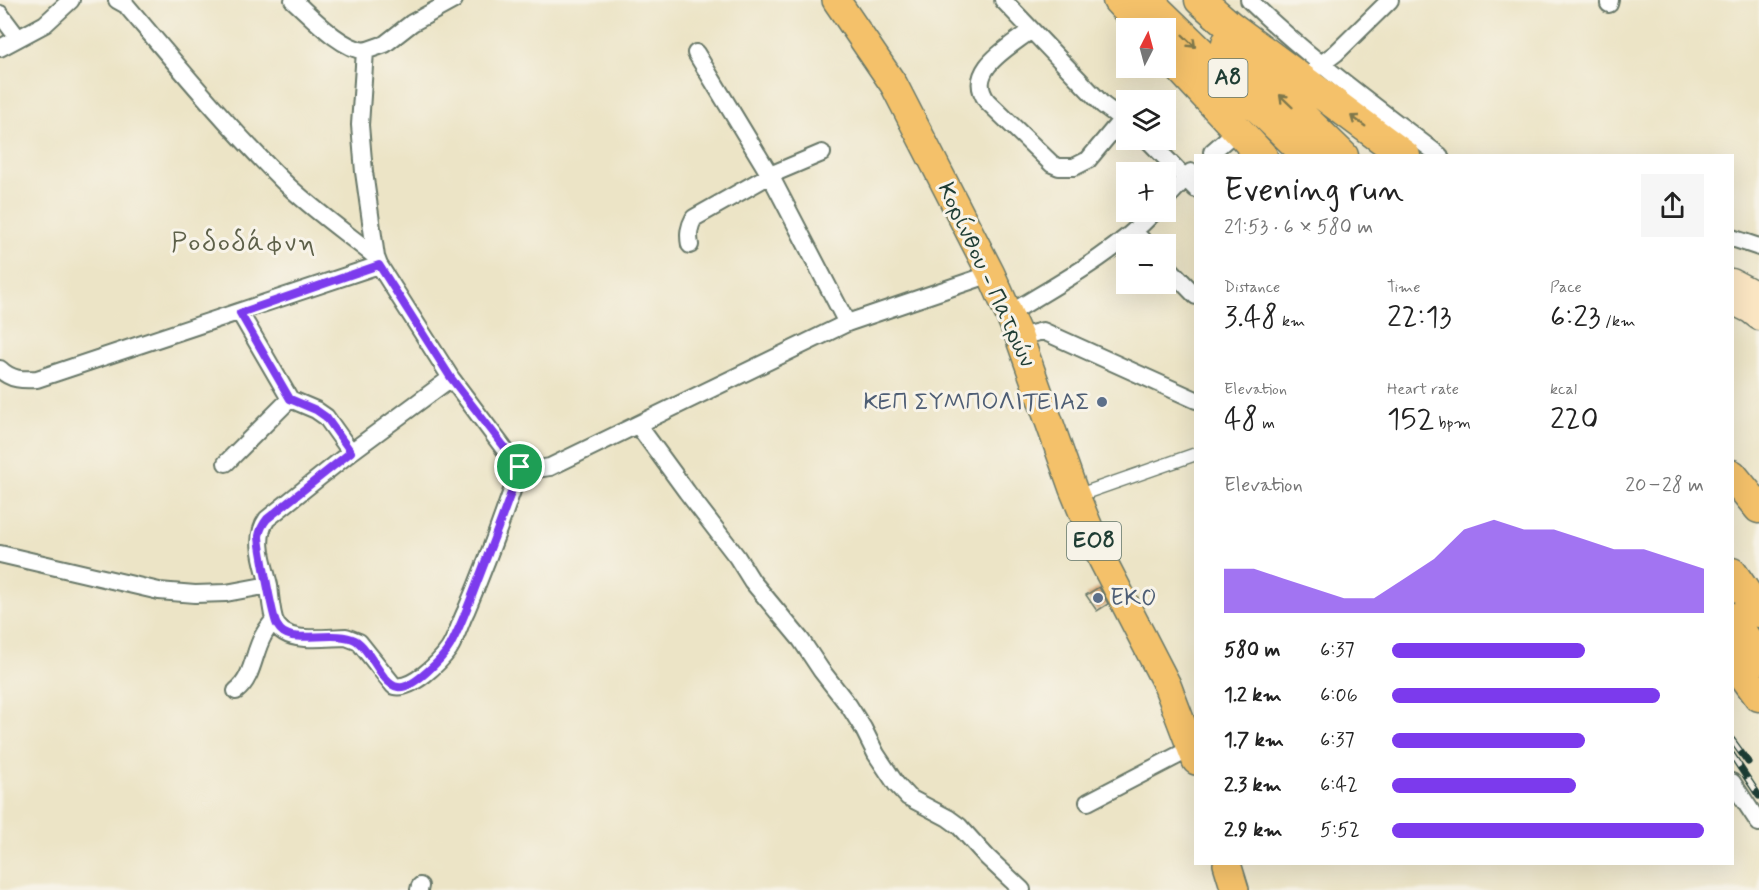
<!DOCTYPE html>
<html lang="en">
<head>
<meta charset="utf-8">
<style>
  body { margin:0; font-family:Mynerve,sans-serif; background:#f6f6f6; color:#222; height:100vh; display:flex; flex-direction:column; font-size:22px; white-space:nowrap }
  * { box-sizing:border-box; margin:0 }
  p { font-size:20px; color:#767676 }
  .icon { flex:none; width:33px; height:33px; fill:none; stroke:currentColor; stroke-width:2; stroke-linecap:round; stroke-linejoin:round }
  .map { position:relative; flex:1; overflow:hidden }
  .sheet { position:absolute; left:1194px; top:154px; width:540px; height:711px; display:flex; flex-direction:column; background:#fff; border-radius:0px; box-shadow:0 6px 24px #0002 }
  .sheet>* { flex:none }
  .needle { width:39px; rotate:6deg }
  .controls { position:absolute; left:1116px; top:18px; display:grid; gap:12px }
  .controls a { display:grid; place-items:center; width:60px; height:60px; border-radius:0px; background:#fff; box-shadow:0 6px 24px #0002; font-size:30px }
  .pin { position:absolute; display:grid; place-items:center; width:51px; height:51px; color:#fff; margin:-26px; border:3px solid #fff; border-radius:50%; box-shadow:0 2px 6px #0007 }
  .round { display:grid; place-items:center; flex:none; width:63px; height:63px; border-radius:0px; background:#f6f6f6 }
  .head { display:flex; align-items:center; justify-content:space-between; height:102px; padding:0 30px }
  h1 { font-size:33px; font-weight:600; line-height:45px }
  .stats { display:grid; grid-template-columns:repeat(3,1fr); gap:9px; height:102px; padding:6px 30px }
  .stats div { display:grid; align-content:center }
  .stats b { font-size:30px; font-weight:600 }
  .stats small { font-size:16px; font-weight:400 }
  .stats p { font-size:16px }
  .chart { height:168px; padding:12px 30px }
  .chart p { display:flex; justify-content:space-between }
  .chart svg { width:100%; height:108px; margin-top:6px; fill:#7c3aed; opacity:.7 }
  ul { padding:0 30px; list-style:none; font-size:20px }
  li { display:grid; grid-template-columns:96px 72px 1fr; align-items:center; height:45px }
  li i { height:15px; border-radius:8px; background:#7c3aed }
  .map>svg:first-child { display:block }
</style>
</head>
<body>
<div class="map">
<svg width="1759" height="890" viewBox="0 0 1759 890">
  <rect width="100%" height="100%" fill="#f7f3e8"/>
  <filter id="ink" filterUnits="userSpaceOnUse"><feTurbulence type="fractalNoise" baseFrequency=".0167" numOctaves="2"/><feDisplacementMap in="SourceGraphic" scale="12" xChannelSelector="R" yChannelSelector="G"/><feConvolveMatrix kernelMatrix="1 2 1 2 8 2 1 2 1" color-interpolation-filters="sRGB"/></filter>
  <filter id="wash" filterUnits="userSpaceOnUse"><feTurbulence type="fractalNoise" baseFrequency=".008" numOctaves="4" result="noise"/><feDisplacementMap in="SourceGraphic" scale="24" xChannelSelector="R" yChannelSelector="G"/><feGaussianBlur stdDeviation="1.35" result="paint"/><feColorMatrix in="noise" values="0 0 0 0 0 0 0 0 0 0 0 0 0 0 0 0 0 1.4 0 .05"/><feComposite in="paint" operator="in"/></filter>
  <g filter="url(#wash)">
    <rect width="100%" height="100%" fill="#ece4c6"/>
    <g id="blocks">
      <path fill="#d3a474" d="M1099 587 1108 604 1097 611 1086 595Z"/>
    </g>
  </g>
  <g filter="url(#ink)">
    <use href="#blocks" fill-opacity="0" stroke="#677767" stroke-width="1.5"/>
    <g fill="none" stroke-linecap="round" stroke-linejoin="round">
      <defs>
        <path id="pedestrian" d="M1076 496 1196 454"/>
        <path id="minor" d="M293 0C312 17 340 48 365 51
          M1003 0 1103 105 1126 122
          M1249 0C1307 57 1375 106 1440 156
          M1609 4 1610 0
          M0 14 18 38
          M1031 30C1010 47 964 70 987 101L1052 164 1059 167H1074L1088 160 1122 119
          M0 48 45 24 71 0
          M696 53 770 175 847 323
          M1316 68 1336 53 1390 0
          M1148 140 1196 189
          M1212 152 1227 139
          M1166 199 1191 172
          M1134 232 1146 244
          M1732 238 1759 247
          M690 245C688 234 689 227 694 218L770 175 822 153
          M376 257 364 172 360 125 365 51 385 44 412 23 454 0
          M379 265 451 378
          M1166 265 1196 296
          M1009 314C1059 283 1113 255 1154 212
          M1019 337 1043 331 1196 400
          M0 369C11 380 23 380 37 379L379 265 376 257C345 232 312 209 284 182 227 126 177 65 126 5L117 0
          M638 425 687 492 737 557 752 581 801 640 821 670 849 706 863 728 876 754 896 784 908 797 948 818 959 826 987 857 1022 890
          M351 452 451 378 511 458C523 471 533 470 550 467L847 323 991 274
          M226 463 290 399
          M0 554 159 591 195 594 226 593 269 585C264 564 253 539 267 519L351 452 326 417 316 410 290 399 240 313
          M269 585C270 596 271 608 274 619 282 646 325 637 346 637L359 642 394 686C412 690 439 663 449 649 456 638 460 623 466 611 486 564 504 515 520 467
          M236 691C253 678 253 654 263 636 266 630 270 625 274 620
          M1732 782 1759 823
          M1088 802 1192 748
          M419 890 420 886"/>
        <path id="secondary" d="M1732 281 1759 295
          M1732 302 1750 311 1759 318"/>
        <path id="primary" d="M836 0 894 85 991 274 1019 337 1073 489 1102 559 1167 685 1196 761
          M1227 864 1235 890"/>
        <path id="motorway" d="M1118 0 1144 28
          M1147 0 1308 156
          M1200 0 1230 26 1405 156
          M1227 43 1343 156
          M1166 53 1262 156
          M1732 475 1759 508
          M1732 573 1759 612
          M1732 618 1759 659
          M1732 659 1759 696"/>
      </defs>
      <use href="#pedestrian" stroke="#677767" stroke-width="15"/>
      <use href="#minor" stroke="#677767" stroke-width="20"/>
      <use href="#secondary" stroke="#677767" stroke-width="27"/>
      <use href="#primary" stroke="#677767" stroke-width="30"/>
      <use href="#motorway" stroke="#677767" stroke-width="33"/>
      <use href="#pedestrian" stroke="#fff" stroke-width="12"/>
      <use href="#minor" stroke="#fff" stroke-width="16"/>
      <use href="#secondary" stroke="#fbe6c3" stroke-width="24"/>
      <use href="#primary" stroke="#f4c16a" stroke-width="27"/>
      <use href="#motorway" stroke="#f4c16a" stroke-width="30"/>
      <defs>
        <path id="rail" d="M1732 740 1748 762
          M1732 755 1759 796"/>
      </defs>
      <use href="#rail" stroke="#1f3d34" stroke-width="7"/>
      <use href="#rail" stroke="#f7f3e8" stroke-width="4.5" stroke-dasharray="14" stroke-linecap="butt"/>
    </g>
    <defs><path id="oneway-shaft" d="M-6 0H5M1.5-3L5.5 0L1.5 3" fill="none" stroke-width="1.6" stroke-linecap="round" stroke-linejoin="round" transform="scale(1.5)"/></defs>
    <g stroke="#7f784c">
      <use href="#oneway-shaft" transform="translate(1189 41) rotate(44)"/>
      <use href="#oneway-shaft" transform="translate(1286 101) rotate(-136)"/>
      <use href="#oneway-shaft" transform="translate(1358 121) rotate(-144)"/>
    </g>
  </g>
  <g fill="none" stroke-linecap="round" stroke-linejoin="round" filter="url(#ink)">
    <defs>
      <path id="route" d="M379 265 451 378 520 467C508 503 494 539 480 575 471 598 462 624 450 646 443 658 412 690 398 687 381 684 371 649 355 640 340 632 310 639 292 636 285 634 281 632 277 625 273 619 259 544 259 536 260 530 263 524 267 519L351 452 326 417 316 410 290 399 240 313Z"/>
    </defs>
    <use href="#route" stroke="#fff" stroke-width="12"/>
    <use href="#route" stroke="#7c3aed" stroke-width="8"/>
  </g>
  <g fill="#5c6f8a" stroke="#f7f3e8" stroke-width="2">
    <circle cx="1102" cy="402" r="6"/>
    <circle cx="1098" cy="598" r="6"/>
  </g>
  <g text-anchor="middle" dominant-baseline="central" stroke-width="6" stroke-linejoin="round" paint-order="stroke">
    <g fill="#f7f3e8" stroke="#60746a" stroke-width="1.5">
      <rect x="1208.5" y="59" width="39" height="38" rx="4.5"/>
      <rect x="1067" y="522" width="54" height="38" rx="4.5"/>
    </g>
    <g font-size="22" font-weight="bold" fill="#1f3d34">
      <text x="1228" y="78">Α8</text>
      <text x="1094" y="541">ΕΟ8</text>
    </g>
    <g font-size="24" fill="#1f3d34" stroke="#f7f3e8">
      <text transform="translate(986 275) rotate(65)">Κορίνθου - Πατρών</text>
    </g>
    <g font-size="24" fill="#4e5e75" stroke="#f7f3e8" text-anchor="end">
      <text x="1090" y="402">ΚΕΠ ΣΥΜΠΟΛΙΤΕΙΑΣ</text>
      <text x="1110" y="598" text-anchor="start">EKO</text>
    </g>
    <g font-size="27" letter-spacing="1.5" fill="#5e614a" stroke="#f7f3e8">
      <text x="244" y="243">Ροδοδάφνη</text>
    </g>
  </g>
</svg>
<div class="controls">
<a><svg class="needle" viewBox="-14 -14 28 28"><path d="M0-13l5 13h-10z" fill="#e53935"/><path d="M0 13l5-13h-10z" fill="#767676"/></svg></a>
<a><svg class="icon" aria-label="layers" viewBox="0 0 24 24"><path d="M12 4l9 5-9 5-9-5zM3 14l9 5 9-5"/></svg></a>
<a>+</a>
<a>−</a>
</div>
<div class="pin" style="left:520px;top:467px;background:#1e9e55"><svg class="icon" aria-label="arrive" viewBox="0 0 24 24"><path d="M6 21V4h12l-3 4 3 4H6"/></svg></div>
<section class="sheet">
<div class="head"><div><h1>Evening run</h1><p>21:53 · 6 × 580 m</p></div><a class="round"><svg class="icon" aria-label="share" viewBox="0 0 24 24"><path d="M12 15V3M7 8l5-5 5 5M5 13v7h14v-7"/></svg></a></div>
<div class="stats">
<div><p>Distance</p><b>3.48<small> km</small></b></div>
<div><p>Time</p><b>22:13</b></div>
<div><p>Pace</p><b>6:23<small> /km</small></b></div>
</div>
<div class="stats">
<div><p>Elevation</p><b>48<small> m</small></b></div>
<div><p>Heart rate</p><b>152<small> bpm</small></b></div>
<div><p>kcal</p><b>220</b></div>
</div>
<div class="chart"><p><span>Elevation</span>20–28 m</p>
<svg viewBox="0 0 160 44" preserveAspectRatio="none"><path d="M0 44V26L10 26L20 30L30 34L40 38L50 38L60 30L70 22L80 10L90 6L100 10L110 10L120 14L130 18L140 18L150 22L160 26V44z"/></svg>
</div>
<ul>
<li><b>580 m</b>6:37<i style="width:62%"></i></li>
<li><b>1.2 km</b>6:06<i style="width:86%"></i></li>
<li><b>1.7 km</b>6:37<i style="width:62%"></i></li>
<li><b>2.3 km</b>6:42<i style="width:59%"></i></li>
<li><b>2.9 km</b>5:52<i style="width:100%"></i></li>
</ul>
</section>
</div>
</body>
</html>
